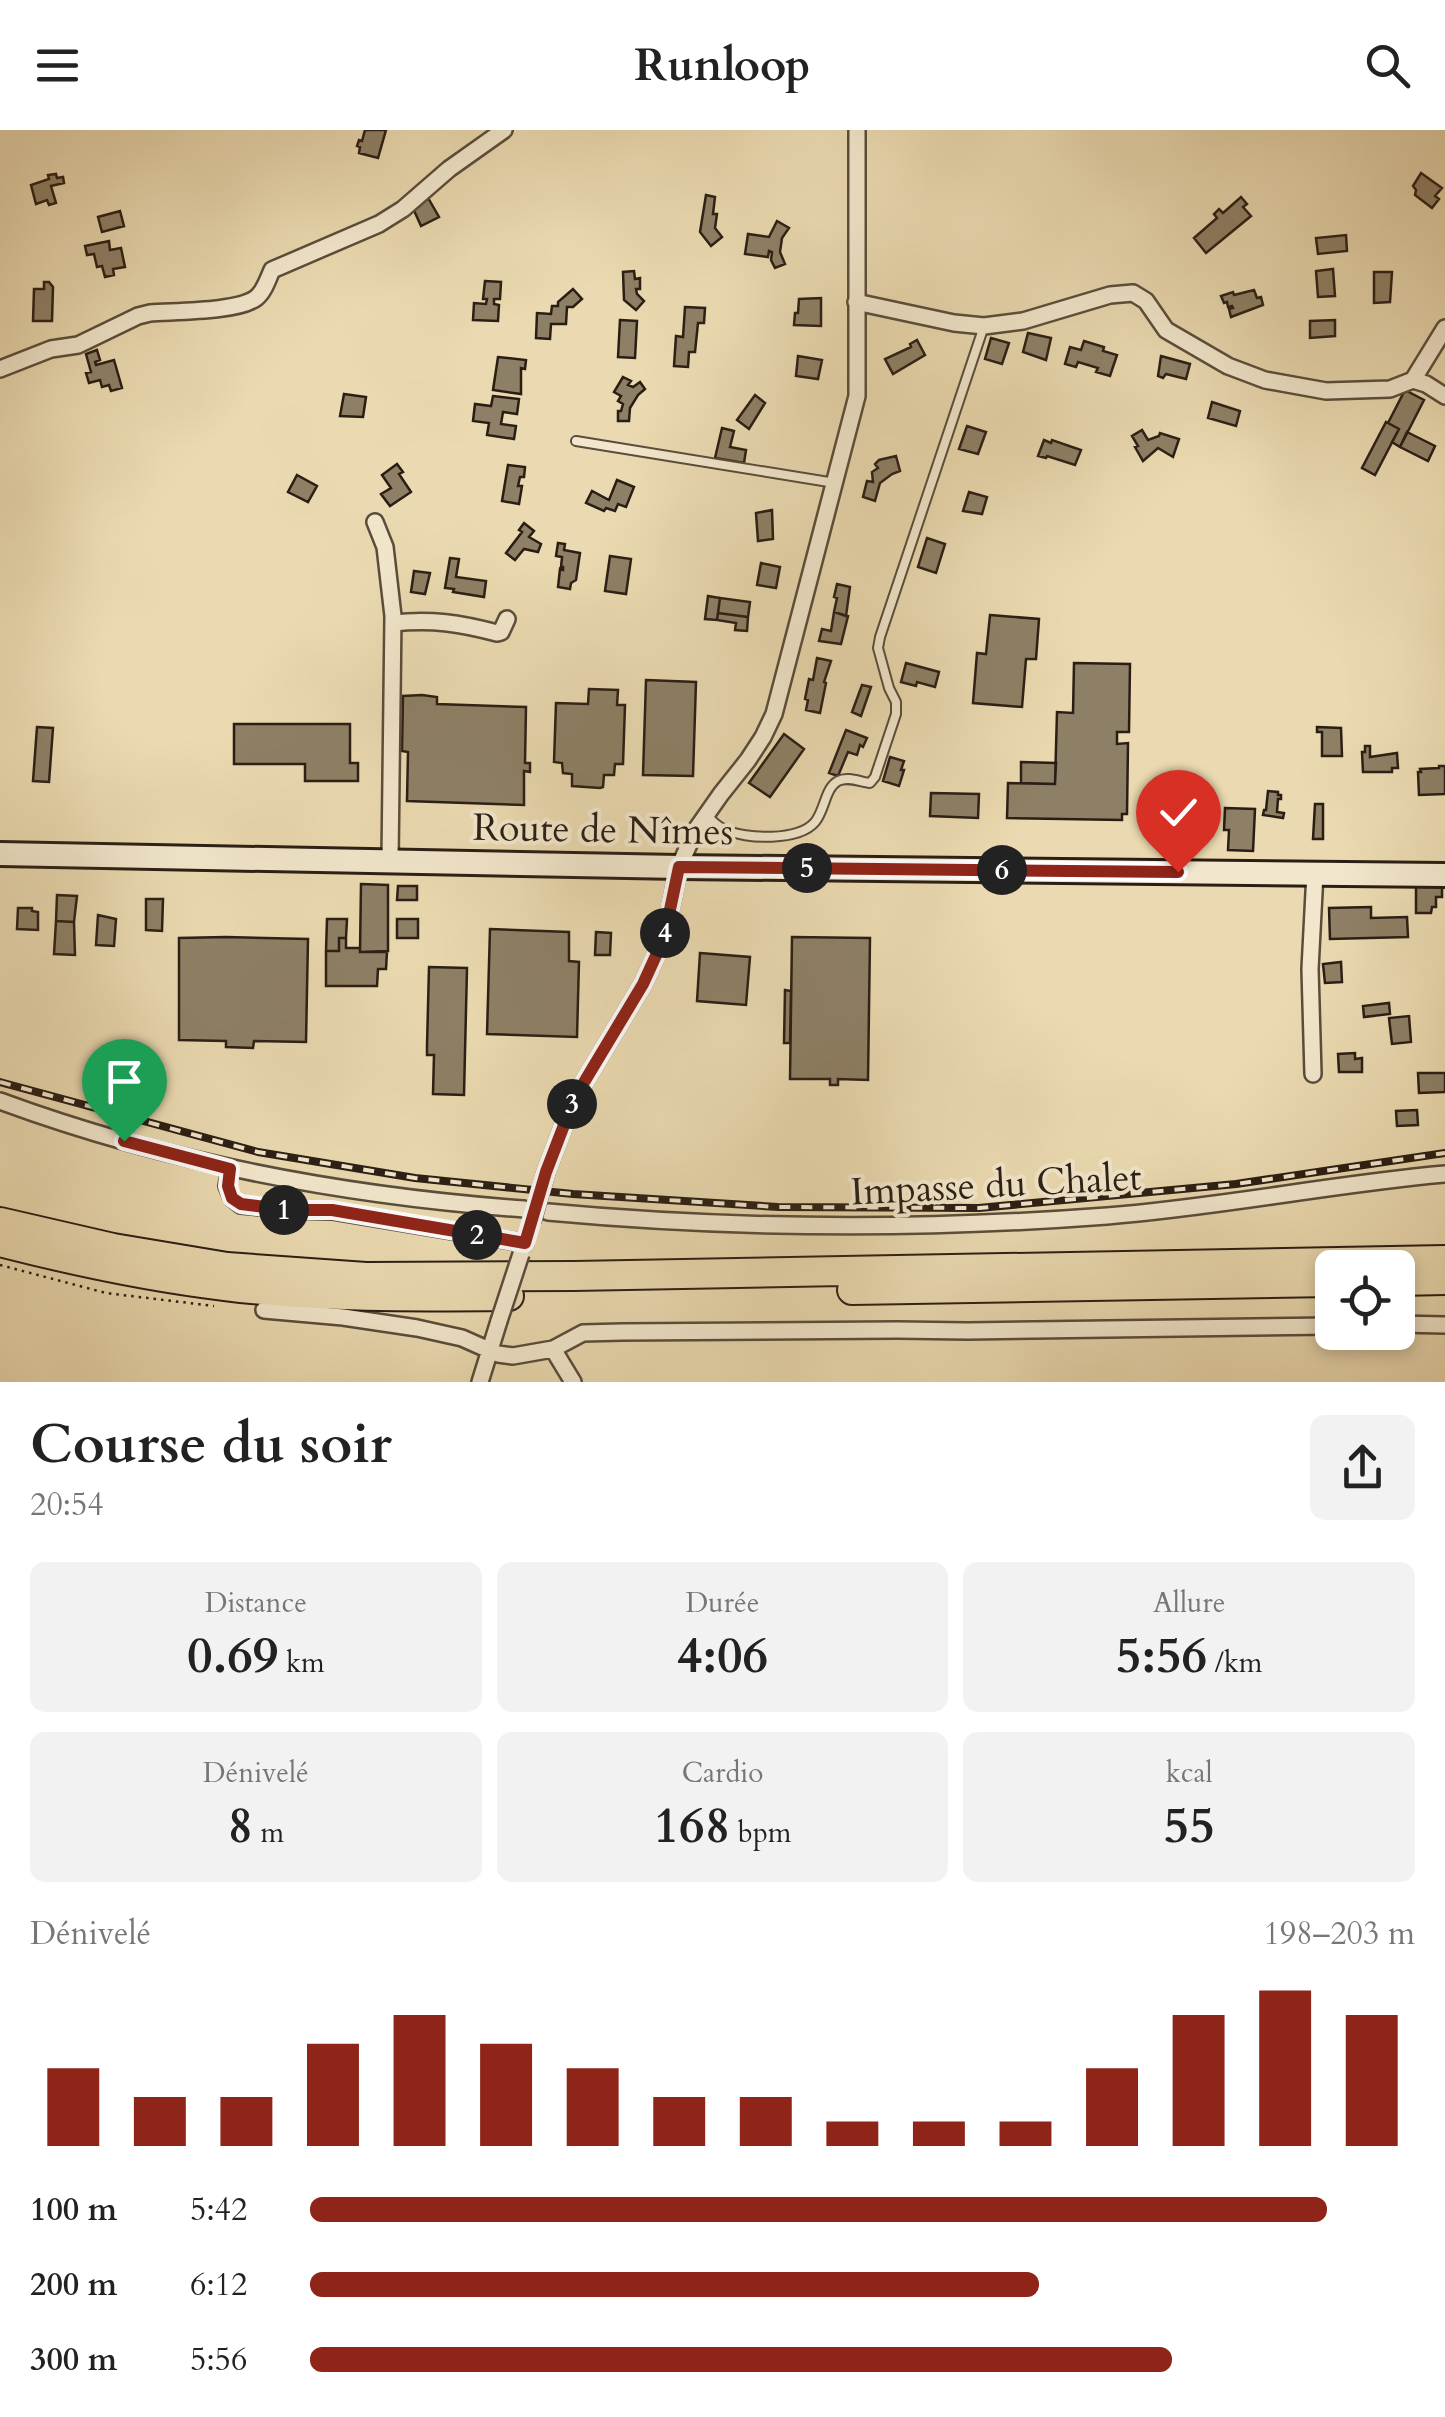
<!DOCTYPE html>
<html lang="fr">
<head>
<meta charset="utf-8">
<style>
  body { margin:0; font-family:Cardo,serif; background:#f2f2f2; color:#222; height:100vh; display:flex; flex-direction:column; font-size:38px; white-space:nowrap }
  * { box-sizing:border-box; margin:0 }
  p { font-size:32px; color:#767676 }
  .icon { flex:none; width:55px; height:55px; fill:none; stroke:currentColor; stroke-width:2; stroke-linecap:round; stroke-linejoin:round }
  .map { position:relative; height:1252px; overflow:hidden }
  .side { display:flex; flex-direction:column; background:#fff; flex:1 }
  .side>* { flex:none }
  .controls { position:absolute; left:1315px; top:1120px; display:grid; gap:20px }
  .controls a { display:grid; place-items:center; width:100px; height:100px; border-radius:15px; background:#fff; box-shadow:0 5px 15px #0003; font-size:50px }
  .pin { position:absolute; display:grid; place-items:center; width:85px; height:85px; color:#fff; margin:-102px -42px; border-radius:50% 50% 50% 0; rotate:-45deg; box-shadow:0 0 10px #0007 }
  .pin .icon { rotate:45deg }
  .km { position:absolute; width:50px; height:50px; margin:-25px; border-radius:50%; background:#222; color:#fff; font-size:28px; line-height:50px; text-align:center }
  .round { display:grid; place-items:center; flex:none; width:105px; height:105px; border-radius:15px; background:#f2f2f2 }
  .summary { display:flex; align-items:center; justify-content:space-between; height:170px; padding:0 30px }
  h1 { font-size:55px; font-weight:800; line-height:75px }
  .stats { display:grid; grid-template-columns:repeat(3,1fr); gap:15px; height:170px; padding:10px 30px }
  .stats div { display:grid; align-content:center; border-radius:15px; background:#f2f2f2; text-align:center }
  .stats b { font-size:50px; font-weight:800 }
  .stats small { font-size:28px; font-weight:400 }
  .stats p { font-size:28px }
  .chart { height:280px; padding:20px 30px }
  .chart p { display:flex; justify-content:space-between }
  .chart svg { width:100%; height:180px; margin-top:10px; stroke:#8f2418; stroke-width:6 }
  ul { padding:0 30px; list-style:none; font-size:32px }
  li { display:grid; grid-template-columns:160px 120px 1fr; align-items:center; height:75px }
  li i { height:25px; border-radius:12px; background:#8f2418 }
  header { display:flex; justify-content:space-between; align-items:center; height:130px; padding:0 30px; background:#fff; font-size:45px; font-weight:800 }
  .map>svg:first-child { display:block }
</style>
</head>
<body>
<header><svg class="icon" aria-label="menu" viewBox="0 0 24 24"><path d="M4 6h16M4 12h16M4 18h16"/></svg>Runloop<svg class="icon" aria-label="search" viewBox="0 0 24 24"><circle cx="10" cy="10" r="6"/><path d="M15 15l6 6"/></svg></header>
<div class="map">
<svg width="1445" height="1252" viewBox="0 0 1445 1252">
  <rect width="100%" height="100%" fill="#ebdab1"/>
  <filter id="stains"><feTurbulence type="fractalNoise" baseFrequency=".002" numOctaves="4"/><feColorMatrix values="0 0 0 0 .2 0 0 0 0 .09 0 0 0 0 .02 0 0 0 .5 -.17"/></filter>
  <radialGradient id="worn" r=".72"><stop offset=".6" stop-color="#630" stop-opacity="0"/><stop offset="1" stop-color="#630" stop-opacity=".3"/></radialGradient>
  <path fill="#8e8066" stroke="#2a1e14" stroke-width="2.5" d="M365 0H386L378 28 359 23 360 17 357 16 359 10 362 11Z
    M1421 43 1442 58 1435 66 1439 69 1432 78 1415 65 1416 60 1413 56Z
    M56 44 57 48 63 47 64 53 51 56 56 73 49 75 47 70 36 74 31 55 49 49 48 45Z
    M706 65 715 67 713 84H717L715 98 722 107 711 116 700 102Z
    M427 66 439 87 421 96 412 76Z
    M1241 67 1247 74 1243 77 1251 86 1206 123 1194 108 1217 88 1214 84 1219 79 1223 83Z
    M120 81 124 96 102 102 98 87Z
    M777 91 789 98 782 108 780 122 785 134 775 138 771 130 772 122 769 121 768 127 745 124 748 104 769 107Z
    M1346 105 1347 121 1318 124 1316 108Z
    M109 111 110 120 121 118 125 137 113 139 114 145 105 147 102 136 97 137 94 124 87 125 85 116Z
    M1333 139 1335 166 1318 167 1316 141Z
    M634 141 635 149 640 148V159H636L637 164 644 171 636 180 624 170 623 142Z
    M1374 142H1392L1390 172 1374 173Z
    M485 151 501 152 500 169H494V174L499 175 498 191 473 190 474 173 486 174 487 169H483Z
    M44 152H49L53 157 52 191H33L34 159H44Z
    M573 159 582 169 573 177H567L566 194H551L550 209 536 208 537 183 551 184 552 176H558V172Z
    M1254 160 1257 168 1261 167 1263 175 1231 187 1229 179 1233 178 1232 176 1228 177 1227 172 1224 173 1221 166 1233 162 1234 165Z
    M821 168V196L794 195 795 183H798L799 169Z
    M685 177 705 178 704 193H698L695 222H689L688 237 674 236 676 206 683 207Z
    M620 190 637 191 635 228 618 227Z
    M1335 190V206L1310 208V191Z
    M1028 203 1051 208 1046 230 1023 222Z
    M991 208 1009 213 1002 234 985 229Z
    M917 210 925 225 893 244 885 229 911 217 910 214Z
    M1084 211 1104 217 1103 221 1117 225 1110 246 1096 242 1098 238 1078 232 1076 237 1065 234 1070 217 1081 220Z
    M97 220 100 230 95 232 96 235 114 230 122 258 111 261 109 255 102 257 100 250 89 253 86 243 91 242 86 224Z
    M798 226 822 230 818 249 796 246Z
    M1161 226 1190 234 1186 249 1166 244 1163 248 1158 246Z
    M498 227 526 230 525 239 521 238V264L493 260Z
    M623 247 631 251 628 255 633 257 640 252 645 259 638 265 630 278 629 291H618V281H621L623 274 618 271 621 266 614 262Z
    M1405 260 1424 270 1400 317 1392 312 1399 299 1388 293Z
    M344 264 366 267 363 287 340 286Z
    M755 265 765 273 749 299 737 290Z
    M493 266 519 269 517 284 503 282 501 294 516 296 514 309 487 305 489 293 473 291 475 274 491 276Z
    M1212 272 1240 281 1236 296 1208 288Z
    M1386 292 1399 299 1375 345 1362 338Z
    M967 296 986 302 978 324 959 319Z
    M722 298 734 301 730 317 746 320 744 333 715 328Z
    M1142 300 1148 310 1159 306 1160 303 1179 309 1173 327 1158 318 1143 331 1135 317 1138 316 1132 306Z
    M1407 302 1435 316 1428 331 1400 317Z
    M1044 310 1051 313 1052 310 1081 320 1075 335 1047 326 1046 328 1038 326Z
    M896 326 900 341 892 344 880 353 875 371 863 367 867 351 873 352 872 342 878 338 875 334 879 330Z
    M397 334 403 342 399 344 411 362 390 376 381 364 391 358 382 345Z
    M508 335 525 337 524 347H520L518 356H522L519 374 502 371Z
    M297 345 317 356 308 372 288 362Z
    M617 350 634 357 626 377 618 374 615 381 606 378 604 381 586 373 592 361 609 370Z
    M969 362 987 367 982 384 963 381Z
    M772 380 773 409 758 411 756 383Z
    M524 393 534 401 529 407 541 414 538 422 524 419 515 430 506 423 522 402 519 400Z
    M927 408 945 414 936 443 918 437Z
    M558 413 565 414 564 420 580 423 576 450 571 453 570 459 558 457 560 439 563 440V437H561L562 427 556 426Z
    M610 426 631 429 626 464 605 461Z
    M450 428 459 429 456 447 486 451 484 467 453 462 454 459 445 458Z
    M761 433 780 437 776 458 757 455Z
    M414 441 430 443 425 464 411 462Z
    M837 454 850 457 846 486 834 482 837 468 834 467Z
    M708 466 720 468 717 490 705 489Z
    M720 468 750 472 748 487 718 483Z
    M834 482 848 486 841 514 819 511 822 499 831 501Z
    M718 483 748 487 747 501 735 500 736 493 717 490Z
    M990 485 1039 489 1036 529H1026L1022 577 973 573 977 523 986 524Z
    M817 528 831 531 824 552 826 553 820 583 806 580 808 570 805 569 809 549 813 550Z
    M906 533 939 542 935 557 917 552 916 556 901 552Z
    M1074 533 1130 534 1129 602H1117V614L1128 613 1127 684H1122V690L1007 688 1008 653 1055 654 1057 582 1073 583Z
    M646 550 696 552 693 646 643 645Z
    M862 555 871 557 861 586 852 582Z
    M589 559 618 560 617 575H625L623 634H615L614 645H604L603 657 600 658 572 656V644L563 643 562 633 554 632 556 573 588 574Z
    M422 565 437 567V574L526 577 525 633H530V642L524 641V675L407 671 408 622 402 621 403 566Z
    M234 594H350V633H358V651H305V634H234Z
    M37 597 53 598 49 652 33 651Z
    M1317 597 1341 598 1342 626H1322V602H1317Z
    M846 600 867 608 863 617 860 615 857 625 848 622 838 646 829 643Z
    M784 604 804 619 770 667 749 653Z
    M1365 616H1370V627L1397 623 1398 638H1392V642H1363L1362 622H1365Z
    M890 627 904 631 901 640H904L899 656 883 651Z
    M1021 632 1056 633 1055 654 1021 653Z
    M1439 636H1445V664L1419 665 1418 642H1421L1420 639 1439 638Z
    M1268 661 1278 662V665H1281V669H1278L1277 682 1284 683 1283 688 1263 685 1264 680H1266Z
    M931 663 979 664 978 688 930 686Z
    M1315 674H1323V709H1313Z
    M1225 678 1255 679 1253 721 1228 720 1229 700H1224Z
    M361 754 388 755V821L360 822Z
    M398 756H417V770H397Z
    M1416 756 1442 757V767H1436V777H1432L1431 783H1416Z
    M57 765 77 766 74 792 56 791Z
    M146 769H163L162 801 146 800Z
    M1371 777V788L1407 787 1408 807 1330 809 1329 778Z
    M18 778H32V781L38 782V800L17 799Z
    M98 785 116 789 114 816 96 815Z
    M327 789H347L346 808H339V821H326Z
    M397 789H418V808H397Z
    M56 791 74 792 75 825 54 824Z
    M490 799 569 802V831L579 832 577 907 487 904Z
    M596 802 611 803 610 825H595Z
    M226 807 308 809 306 912 254 911 253 918 226 917V911L179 910V808Z
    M792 807 870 808 868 950 838 949V955H830V949H790Z
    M339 808H346V818H360V822H387L386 839H378L377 856H326V821H339Z
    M700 823 750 827 746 875 697 871Z
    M1341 832 1342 852 1325 853 1323 834Z
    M429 837 467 838 464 965 433 964 434 925H427V916Z
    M785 860 791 861 790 913H784Z
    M1389 873 1390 884 1364 887 1363 876Z
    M1409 886 1411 912 1392 914 1389 888Z
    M1355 923V929L1362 928V942H1339L1338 924Z
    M1418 943H1445V962L1419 963Z
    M1417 980 1418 995 1397 996 1396 981Z"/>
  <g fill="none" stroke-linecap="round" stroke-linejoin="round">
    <defs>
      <path id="lane" d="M576 311 835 353
        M706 684C711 690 717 696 724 699 746 710 799 711 815 692 825 680 825 658 838 651 848 646 860 652 870 653L875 647 896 584V572L889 558 878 518 880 507 984 196"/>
      <path id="street" d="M856 172 954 193 984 196 1023 191 1110 165 1133 163 1146 171 1166 200 1228 236 1265 250 1326 261 1390 259 1413 250 1426 254 1445 266
        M0 239 51 219 78 215 138 186 150 183C174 181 238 182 256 168 264 162 268 149 272 140L379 94 403 79 449 39 504 0
        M1413 250 1445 198
        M375 392 385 417 393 486 390 730
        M393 493C432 489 459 493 497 503L501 502 507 489
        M1313 944 1310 839 1315 743
        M0 971C168 1033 346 1066 524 1079
        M230 1039 227 1056 232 1068 241 1075 289 1080 332 1081 525 1113
        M546 1042 574 969 643 854 664 808 679 737 695 701 721 664 748 630 763 607 774 584 857 266V0
        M548 1082C733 1099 922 1100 1107 1086 1221 1077 1332 1054 1445 1044
        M264 1180 343 1187 417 1198 462 1208 498 1224 513 1226 553 1219 583 1203 622 1202 897 1200 968 1201 1332 1196
        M1398 1194 1445 1195
        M553 1219 573 1252
        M480 1252 499 1191"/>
      <path id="secondary" d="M0 724 679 737 1445 745"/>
      <path id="highway" d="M0 1092 113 1118 227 1137 366 1147 574 1146 1445 1130
        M0 1112C74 1131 149 1147 225 1156 319 1168 414 1167 509 1166
        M1398 1151 1445 1150
        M852 1160 1332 1152"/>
    </defs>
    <use href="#lane" stroke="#5a4d3b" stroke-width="12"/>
    <use href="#street" stroke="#5a4d3b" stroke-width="20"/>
    <use href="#secondary" stroke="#2a1e14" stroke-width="28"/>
    <use href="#highway" stroke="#2a1e14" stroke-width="32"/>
    <path stroke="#2a1e14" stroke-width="2.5" stroke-dasharray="2.5 5" stroke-linecap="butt" d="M0 1135 106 1163 214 1176"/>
    <use href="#lane" stroke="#f2e7cc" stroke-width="8"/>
    <use href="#street" stroke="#f2e7cc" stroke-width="15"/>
    <use href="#secondary" stroke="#f2e7cc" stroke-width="22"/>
    <use href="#highway" stroke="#ebdab1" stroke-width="28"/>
    <defs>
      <path id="rail" d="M0 952 258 1022 415 1048 573 1064 778 1077 979 1078 1236 1054 1445 1023"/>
    </defs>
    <use href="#rail" stroke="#2a1e14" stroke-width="8"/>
    <use href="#rail" stroke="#f2e7cc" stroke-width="4" stroke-dasharray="11" stroke-linecap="butt"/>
    <defs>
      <path id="street-bridge" d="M532 1091 546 1042
        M499 1191 521 1124"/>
    </defs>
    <use href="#street-bridge" stroke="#5a4d3b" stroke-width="20" stroke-linecap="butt"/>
    <use href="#street-bridge" stroke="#f2e7cc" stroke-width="15"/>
  </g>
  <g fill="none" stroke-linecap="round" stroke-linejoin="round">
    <defs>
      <path id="route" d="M124 1011 230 1039 228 1056 232 1068 241 1074 289 1080H332L525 1113 546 1042 574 969 643 854 664 808 679 737 1178 742"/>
    </defs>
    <use href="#route" stroke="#fff" stroke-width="20"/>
    <use href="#route" stroke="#8f2418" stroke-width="12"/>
  </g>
  <g text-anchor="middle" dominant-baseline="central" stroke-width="8" stroke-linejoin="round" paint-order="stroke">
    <g font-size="38" fill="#2a1e14" stroke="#f2e7cc">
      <text transform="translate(603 700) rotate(1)">Route de Nîmes</text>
      <text transform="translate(996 1055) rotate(-3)">Impasse du Chalet</text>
    </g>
  </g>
  <rect width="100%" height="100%" filter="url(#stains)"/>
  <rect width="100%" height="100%" fill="url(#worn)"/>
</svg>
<div class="controls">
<a><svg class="icon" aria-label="locate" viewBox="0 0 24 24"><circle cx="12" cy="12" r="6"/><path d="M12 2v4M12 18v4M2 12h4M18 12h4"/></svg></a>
</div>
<div class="pin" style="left:124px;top:1011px;background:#1e9e55"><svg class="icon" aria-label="arrive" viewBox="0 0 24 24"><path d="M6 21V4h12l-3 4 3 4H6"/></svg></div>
<div class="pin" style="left:1178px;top:742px;background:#d93025"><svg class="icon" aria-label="check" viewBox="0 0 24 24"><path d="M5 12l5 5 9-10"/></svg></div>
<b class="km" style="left:284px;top:1080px">1</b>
<b class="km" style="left:477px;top:1105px">2</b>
<b class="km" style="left:572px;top:974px">3</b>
<b class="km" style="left:665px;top:803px">4</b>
<b class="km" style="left:807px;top:738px">5</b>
<b class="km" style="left:1002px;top:740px">6</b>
</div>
<section class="side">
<div class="summary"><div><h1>Course du soir</h1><p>20:54</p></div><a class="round"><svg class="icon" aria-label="share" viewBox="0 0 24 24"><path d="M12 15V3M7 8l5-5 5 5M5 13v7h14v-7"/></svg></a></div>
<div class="stats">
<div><p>Distance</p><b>0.69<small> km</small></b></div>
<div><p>Durée</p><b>4:06</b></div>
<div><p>Allure</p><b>5:56<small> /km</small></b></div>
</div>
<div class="stats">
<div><p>Dénivelé</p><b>8<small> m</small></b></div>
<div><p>Cardio</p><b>168<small> bpm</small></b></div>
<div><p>kcal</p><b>55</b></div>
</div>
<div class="chart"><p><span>Dénivelé</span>198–203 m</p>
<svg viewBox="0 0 160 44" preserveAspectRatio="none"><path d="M5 44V25M15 44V32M25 44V32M35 44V19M45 44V12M55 44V19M65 44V25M75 44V32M85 44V32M95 44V38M105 44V38M115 44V38M125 44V25M135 44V12M145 44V6M155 44V12"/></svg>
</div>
<ul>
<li><b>100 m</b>5:42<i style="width:92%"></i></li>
<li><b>200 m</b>6:12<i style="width:66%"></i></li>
<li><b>300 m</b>5:56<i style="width:78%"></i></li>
</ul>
</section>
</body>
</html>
